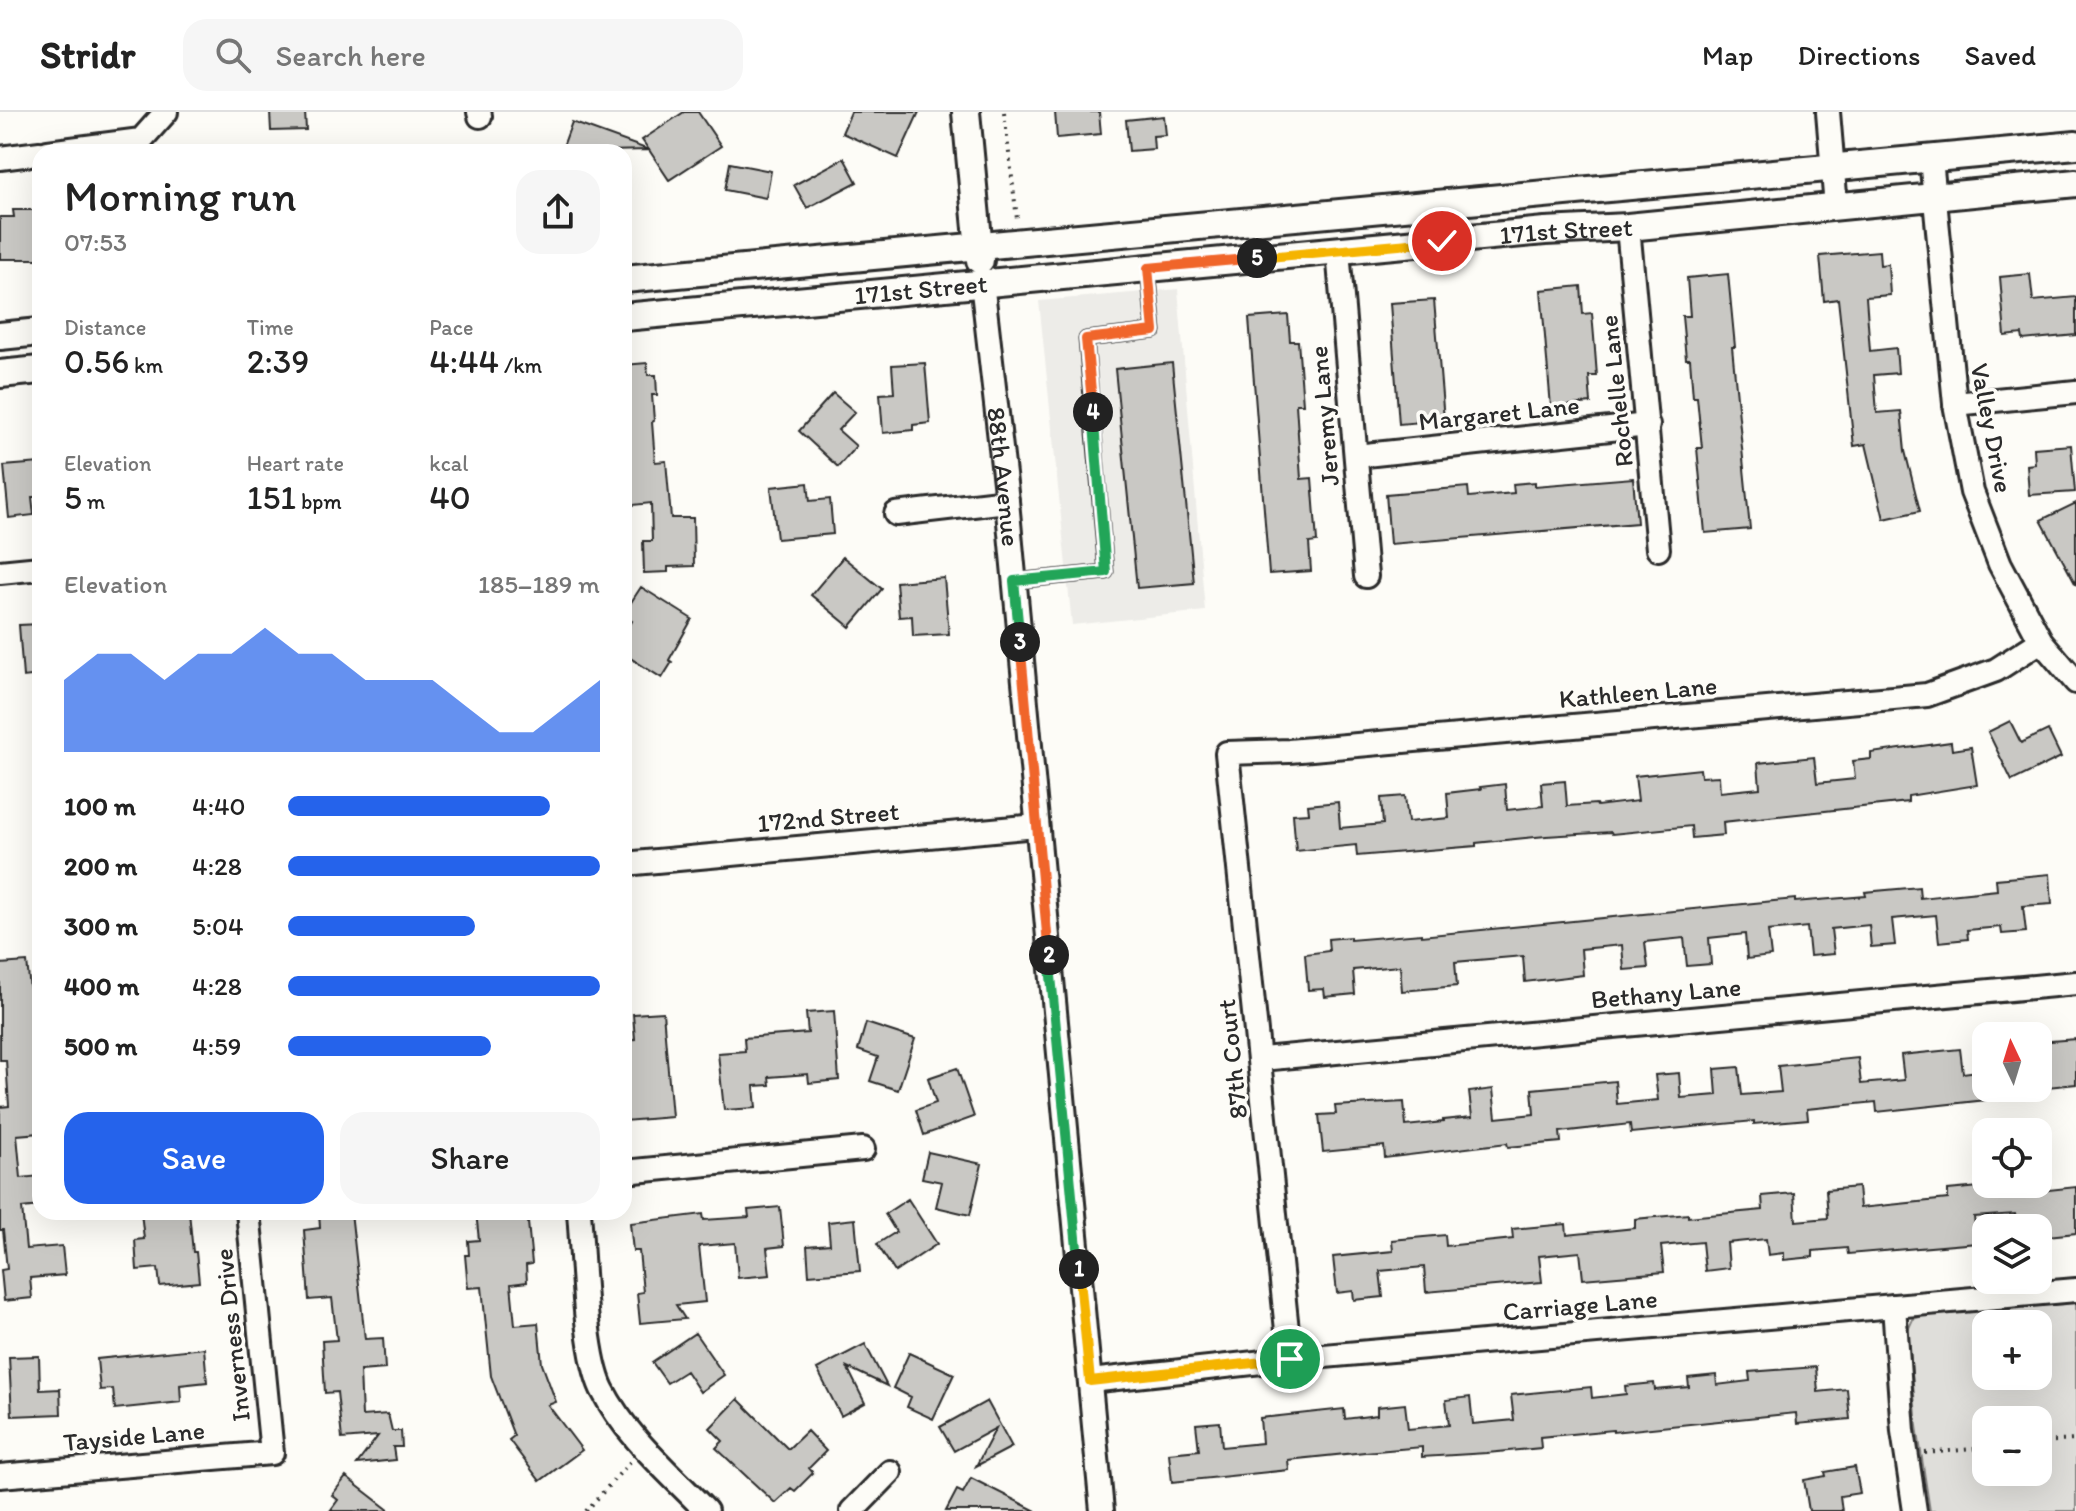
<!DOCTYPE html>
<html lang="en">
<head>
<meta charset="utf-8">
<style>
  body { margin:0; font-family:Itim,sans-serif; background:#f6f6f6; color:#222; height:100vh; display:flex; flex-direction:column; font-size:30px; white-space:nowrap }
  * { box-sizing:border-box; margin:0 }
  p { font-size:26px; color:#767676 }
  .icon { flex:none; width:44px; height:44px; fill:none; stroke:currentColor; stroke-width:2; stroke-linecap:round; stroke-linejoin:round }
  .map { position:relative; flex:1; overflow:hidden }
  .details { position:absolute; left:32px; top:32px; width:600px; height:1076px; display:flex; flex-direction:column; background:#fff; border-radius:24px; box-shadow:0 8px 32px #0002 }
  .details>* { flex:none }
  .needle { width:52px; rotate:356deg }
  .tools { position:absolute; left:1972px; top:910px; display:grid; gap:16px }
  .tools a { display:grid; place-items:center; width:80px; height:80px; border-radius:16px; background:#fff; box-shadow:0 8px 32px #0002; font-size:40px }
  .pin { position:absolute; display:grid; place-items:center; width:68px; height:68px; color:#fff; margin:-34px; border:4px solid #fff; border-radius:50%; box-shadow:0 2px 8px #0007 }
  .km { position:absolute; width:40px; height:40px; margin:-20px; border-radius:50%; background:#222; color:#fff; font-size:22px; line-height:40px; text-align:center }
  .round { display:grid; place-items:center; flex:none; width:84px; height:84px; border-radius:24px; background:#f6f6f6 }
  .headline { display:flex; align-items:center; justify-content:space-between; height:136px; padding:0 32px }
  h1 { font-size:44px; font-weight:600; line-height:60px }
  .stats { display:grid; grid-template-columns:repeat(3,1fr); gap:12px; height:136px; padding:8px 32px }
  .stats div { display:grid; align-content:center }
  .stats b { font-size:34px; font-weight:600 }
  .stats small { font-size:22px; font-weight:400 }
  .stats p { font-size:22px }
  .chart { height:224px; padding:16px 32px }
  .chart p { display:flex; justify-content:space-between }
  .chart svg { width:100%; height:144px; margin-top:8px; fill:#2563eb; opacity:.7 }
  .action { display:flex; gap:16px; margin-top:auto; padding:16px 32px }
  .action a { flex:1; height:92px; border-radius:24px; background:#2563eb; color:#fff; font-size:32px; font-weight:600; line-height:92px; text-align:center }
  .action a+a { background:#f6f6f6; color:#222 }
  ul { padding:0 32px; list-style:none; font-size:26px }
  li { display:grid; grid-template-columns:128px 96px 1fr; align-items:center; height:60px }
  li i { height:20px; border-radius:10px; background:#2563eb }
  header { display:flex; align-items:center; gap:48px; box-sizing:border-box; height:112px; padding:0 40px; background:#fff; border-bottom:2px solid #e0e0e0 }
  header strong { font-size:38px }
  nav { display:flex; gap:44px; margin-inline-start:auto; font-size:28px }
  .search { width:560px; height:72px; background:#f6f6f6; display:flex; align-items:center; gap:20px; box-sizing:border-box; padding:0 28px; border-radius:24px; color:#767676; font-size:30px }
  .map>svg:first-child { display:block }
</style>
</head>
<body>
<header>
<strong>Stridr</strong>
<div class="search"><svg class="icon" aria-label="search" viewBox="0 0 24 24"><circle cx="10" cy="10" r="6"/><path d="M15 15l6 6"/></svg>Search here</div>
<nav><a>Map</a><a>Directions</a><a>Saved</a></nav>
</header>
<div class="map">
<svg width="2076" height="1399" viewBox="0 0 2076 1399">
  <rect width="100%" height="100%" fill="#fdfcf7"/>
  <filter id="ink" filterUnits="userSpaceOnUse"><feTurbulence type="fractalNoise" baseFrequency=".0125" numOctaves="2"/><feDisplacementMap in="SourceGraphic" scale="16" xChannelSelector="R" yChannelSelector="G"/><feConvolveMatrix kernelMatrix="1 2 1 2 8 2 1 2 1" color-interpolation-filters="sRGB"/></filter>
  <g filter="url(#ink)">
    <path fill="#edece8" d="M1178 177 1205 499 1072 513 1039 189Z"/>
    <path fill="#dfdeda" stroke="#858482" stroke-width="2" fill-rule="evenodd" d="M2076 1188V1399H1930L1917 1314 1908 1218 1913 1207 1933 1201ZM1986 1212H2038V1264H1986ZM1986 1308H2038V1360H1986Z"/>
    <path fill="#c9c8c4" stroke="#2b2b2b" stroke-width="2" d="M270 0H305L306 18 271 19Z
      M684 0H698L721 34 669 68 649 38 561 40 572 10 649 38 642 28Z
      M851 0H919L898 46 842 21Z
      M1055 0H1099L1101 22 1057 26Z
      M1164 4 1166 23 1153 24 1154 37 1129 39 1126 8Z
      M844 46 857 70 807 96 794 73Z
      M730 51 771 59 766 86 725 78Z
      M13 98H40V147H0V105H14Z
      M1879 139 1880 153 1888 152 1890 183 1866 185 1870 239 1896 236 1898 261 1874 263 1877 301 1901 299 1905 339 1920 399 1884 407 1866 332 1854 334 1838 187 1824 189 1820 144Z
      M1728 162 1735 235H1732L1750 417 1705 421 1697 336H1702L1697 285H1693L1690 247H1686L1682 204H1690L1687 166Z
      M2030 162 2033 189 2076 185V223L2023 228 2022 222 2005 224 2000 165Z
      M1581 174 1583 202 1592 201 1594 225 1597 264H1589L1591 291 1551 295 1541 178Z
      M1434 188 1444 308 1399 312 1390 191Z
      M1288 203 1290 229H1298L1303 292H1296L1301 367 1312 366 1317 430 1309 431 1311 459 1269 462 1249 206Z
      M647 251 648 263H656L657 283H652L654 309 652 310 655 350 666 349 671 406H693L694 454 668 455V460L644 461 643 429H652L651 391 624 394V253Z
      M925 251 930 311 913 313V318L883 321 880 282 894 281 892 253Z
      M1172 251 1194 471 1137 476 1115 257Z
      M833 281 855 300 838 318 856 334 838 355 799 319Z
      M2071 333 2075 380 2029 383 2027 353 2035 352 2034 336Z
      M40 351V385H32L34 403 9 406 4 354Z
      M1633 366 1637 411 1390 432 1386 382 1468 375 1469 385 1514 381 1513 372 1535 370V374Z
      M808 371 810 389 830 387 833 422 777 427 771 375Z
      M2076 391V473L2041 408Z
      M843 445 882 477 850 515 811 483Z
      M944 466 949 522 913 524 912 504 899 505 896 470Z
      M641 475 692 507 669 548 672 550 662 566 624 542V523L632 509 624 504V501Z
      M40 512V563L23 565 19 513Z
      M2010 609 2021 631 2048 618 2061 645 2012 669 1988 620Z
      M1951 630 1952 638 1971 635 1977 673 1908 684V690L1723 710 1724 723 1692 726 1691 714 1612 722 1611 720 1546 724 1476 731V734L1357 744 1356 733 1296 739 1293 702 1309 701 1308 693 1338 690 1340 716 1383 712 1381 686 1405 684 1408 710 1449 706 1447 681 1481 677 1480 675 1505 672 1507 698 1543 694 1541 671 1565 669 1567 694 1596 692 1597 694 1638 689 1635 664 1700 657 1701 665 1719 664 1720 680 1760 676 1758 651 1814 645 1817 671 1855 667 1853 649 1871 647V641Z
      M2050 762 2052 792 2023 794 2026 820 2002 822 2001 815 1967 818 1968 827 1939 830 1936 803 1892 807 1895 833 1871 835 1869 813 1831 817 1834 842 1810 844 1807 815 1768 819 1771 844 1747 847 1745 822 1709 826 1711 852 1687 854 1684 826 1645 830 1648 856 1624 858 1622 833 1581 837 1583 863 1525 870 1523 844 1455 850 1457 874 1402 879 1400 854 1353 858 1355 882 1325 885 1324 877 1308 878 1305 842 1329 839 1328 827 1350 825V828L1421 822V824L1795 787V790L1866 784 1865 780 1919 775 1920 786 1997 778 1996 767Z
      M27 850 40 968V1021L17 1023 21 1066 40 1064V1094L22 1096 26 1137 62 1134 65 1163 30 1166 32 1186 4 1189 1 1158 7 1157 3 1118H0V995L9 994 6 948H0V852Z
      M834 899 839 968 809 971 808 962 769 965 770 973 754 974 756 996 724 998 718 941 745 939 744 926 808 921 806 901Z
      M663 900 672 1005 624 1009V928L635 927 633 902Z
      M866 911 915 927 898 978 870 969 878 945 858 938Z
      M2076 927V972L2038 976V930Z
      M1960 937 1963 961 1986 958V988L1877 1000 1876 990 1807 997 1808 1007 1754 1012V1009L1631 1021 1630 1012 1560 1020 1561 1030 1508 1035 1507 1031 1385 1046 1384 1034 1323 1040 1319 1003 1336 1002 1335 994 1404 990 1406 1014 1443 1010V1008L1472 1005 1469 980 1493 977 1496 1006 1534 1002 1532 977 1615 969 1617 992 1658 988 1655 963 1679 961 1681 986 1717 983 1715 957 1739 955 1742 983 1781 980 1778 954 1858 946 1861 972 1904 968 1901 943Z
      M957 956 974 1005 924 1023 916 998 936 991 928 966Z
      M928 1040 982 1052 970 1103 936 1095 942 1070 922 1066Z
      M2001 1073 2002 1083 2076 1075V1121L2038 1125V1116H2017L2015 1102 1974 1105 1977 1131 1848 1142 1847 1136 1813 1139V1145L1784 1148V1141L1768 1143 1766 1127 1727 1131 1729 1156 1705 1159 1702 1130 1661 1134 1664 1160 1583 1167 1580 1140 1539 1144 1542 1170 1426 1180 1424 1155 1380 1159 1383 1185 1354 1188 1353 1179 1337 1181 1333 1145 1393 1139 1392 1128 1445 1123 1446 1134 1513 1127 1512 1117 1566 1112 1567 1123 1635 1116V1107L1688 1102V1105L1763 1098 1762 1084 1794 1081 1796 1109 1828 1106 1826 1078 1858 1075 1860 1096 1948 1087V1078Z
      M908 1087 937 1132 895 1160 877 1132 896 1120 885 1102Z
      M780 1095 784 1134 767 1136 770 1163 738 1166 735 1131 699 1134 705 1190 676 1193 685 1207 640 1211 637 1181 643 1180 639 1139H633L630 1111 703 1102 704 1108 749 1105 748 1098Z
      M141 1100H189L193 1140H196L199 1170 160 1174 158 1156 137 1158 135 1128 144 1127Z
      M319 1100H351L365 1227 383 1226 385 1257 360 1259 362 1304 388 1302 392 1319H401L402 1335H393L395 1348 357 1352 378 1324 342 1327 337 1280 325 1281 322 1229 337 1228 332 1186 309 1188 304 1118 320 1116Z
      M476 1100H527L532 1152 526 1153 527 1170 511 1172 515 1213 538 1211 542 1252 556 1290 548 1293 582 1338 540 1369 509 1328 514 1324 491 1264 482 1175 468 1176 465 1143H469L468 1129 479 1128Z
      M855 1107 860 1159 809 1163 807 1134 830 1132 828 1110Z
      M695 1221 724 1263 700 1280 686 1259 667 1271 652 1250Z
      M865 1232 887 1274 847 1255 865 1291 841 1304 817 1257Z
      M204 1236 207 1270 180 1273 181 1290 115 1297 113 1277 100 1278 97 1247Z
      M909 1241 954 1262 933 1307 907 1295 911 1285 893 1276Z
      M39 1244 40 1278 60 1277 61 1302 12 1304 9 1245Z
      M1816 1255 1818 1280 1847 1277 1850 1307 1797 1312 1796 1301 1613 1320V1318L1540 1325 1541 1336 1487 1341 1422 1345V1335L1365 1340 1288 1348 1289 1358 1172 1370 1169 1341 1199 1338 1196 1312 1220 1310 1222 1335 1262 1331 1260 1306 1344 1297 1345 1307 1377 1303V1295L1405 1292 1408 1317 1449 1313 1446 1288 1470 1285 1473 1312 1514 1308 1511 1283 1591 1275 1592 1286 1626 1282 1625 1274 1654 1271 1655 1278 1689 1275 1688 1266 1716 1263 1717 1273 1750 1269 1749 1260Z
      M738 1287 788 1337 807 1319 826 1339 809 1356 813 1361 795 1379 791 1376 775 1391 716 1336 723 1329 710 1316Z
      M987 1289 1012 1335 976 1354 996 1316 954 1339 940 1315Z
      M1855 1355 1860 1381 1840 1384 1842 1399H1809L1804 1368 1826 1364 1825 1360Z
      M346 1365 390 1399H330L338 1388 332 1383Z
      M971 1366 1036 1399H946L957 1378 963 1381Z"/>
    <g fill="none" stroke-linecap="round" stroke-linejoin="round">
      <defs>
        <path id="service" d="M1014 469 1106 460 1086 227 1154 219 1148 156"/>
        <g id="minor">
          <path d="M479 0 480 4"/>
          <path d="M1828 0 1836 95"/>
          <path d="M48 40 141 28 166 0"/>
          <path d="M0 46 40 41"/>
          <path d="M1931 47 1955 292 1972 380 2000 452 2041 529 2076 570"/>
          <path d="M1628 115 1658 437"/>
          <path d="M1338 139 1366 464"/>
          <path id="s1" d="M982 170 1007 389 1102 1399"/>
          <path d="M1955 292 2076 280"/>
          <path d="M1356 344 1648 313"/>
          <path d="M896 402 1007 389"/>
          <path d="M0 460 40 456"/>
          <path d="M624 752 1037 714"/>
          <path d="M1261 947 2076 871"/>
          <path d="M624 1060 863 1037"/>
          <path d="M579 1100C583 1145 584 1239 602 1277 626 1325 670 1361 706 1399"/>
          <path d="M1894 1194 1903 1319 1915 1399"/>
          <path d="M1290 1247 1227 641 1289 639 1927 583 1996 558 2041 529"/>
          <path d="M1090 1269 1290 1247 2076 1178"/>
          <path d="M0 1364 272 1341 248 1100"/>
          <path d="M852 1399 890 1360"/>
        </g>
        <g id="tertiary">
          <path d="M966 0 980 148"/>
          <path d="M624 167 2076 33"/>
          <path id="s2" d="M624 205 1545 119 1628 115 2076 71"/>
          <path d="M0 224 40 220"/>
          <path d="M0 262 40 258"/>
        </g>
      </defs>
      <use href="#service" stroke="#2b2b2b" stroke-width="17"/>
      <use href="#minor" stroke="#2b2b2b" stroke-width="28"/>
      <use href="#tertiary" stroke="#2b2b2b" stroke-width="32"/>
      <path stroke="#2b2b2b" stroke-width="4" stroke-dasharray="2 6" stroke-linecap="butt" d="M1004 0 1017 107
        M2038 1330 2076 1328
        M1925 1341 1986 1336
        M586 1399 630 1350"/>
      <use href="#service" stroke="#fdfcf7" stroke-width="11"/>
      <use href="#minor" stroke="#fdfcf7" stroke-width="22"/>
      <use href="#tertiary" stroke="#fdfcf7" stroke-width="26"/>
    </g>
  </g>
  <g fill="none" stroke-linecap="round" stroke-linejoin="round" filter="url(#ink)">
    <defs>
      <path id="split-1" d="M1079 1157 1090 1269 1290 1247"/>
      <path id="split-2" d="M1049 843 1079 1157"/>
      <path id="split-3" d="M1020 530 1049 843"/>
      <path id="split-4" d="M1020 530 1014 469 1106 460 1093 300"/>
      <path id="split-5" d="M1093 300 1086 227 1154 219 1148 156 1257 146"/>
      <path id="split-6" d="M1257 146 1442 129"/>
    </defs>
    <use href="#split-1" stroke="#fff" stroke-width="16"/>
    <use href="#split-2" stroke="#fff" stroke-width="16"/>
    <use href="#split-3" stroke="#fff" stroke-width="16"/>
    <use href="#split-4" stroke="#fff" stroke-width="16"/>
    <use href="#split-5" stroke="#fff" stroke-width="16"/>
    <use href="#split-6" stroke="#fff" stroke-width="16"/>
    <use href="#split-1" stroke="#f5b400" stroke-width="10"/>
    <use href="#split-2" stroke="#22a559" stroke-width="10"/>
    <use href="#split-3" stroke="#f0652b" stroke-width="10"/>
    <use href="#split-4" stroke="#22a559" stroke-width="10"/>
    <use href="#split-5" stroke="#f0652b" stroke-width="10"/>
    <use href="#split-6" stroke="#f5b400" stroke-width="10"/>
  </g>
  <g text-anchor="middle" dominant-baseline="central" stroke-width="7" stroke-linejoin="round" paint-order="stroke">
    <g font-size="26" fill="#2b2b2b" stroke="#fdfcf7">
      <text stroke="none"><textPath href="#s2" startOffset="946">171st Street</textPath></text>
      <text stroke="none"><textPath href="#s2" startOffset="298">171st Street</textPath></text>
      <text transform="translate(1616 279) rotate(-96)">Rochelle Lane</text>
      <text transform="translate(1499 301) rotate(-6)">Margaret Lane</text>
      <text transform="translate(1324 304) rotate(-95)">Jeremy Lane</text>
      <text transform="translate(1992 316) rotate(79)">Valley Drive</text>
      <text stroke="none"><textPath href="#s1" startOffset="196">88th Avenue</textPath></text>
      <text transform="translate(1638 580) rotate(-5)">Kathleen Lane</text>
      <text transform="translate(828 705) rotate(-5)">172nd Street</text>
      <text transform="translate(1666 881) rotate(-5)">Bethany Lane</text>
      <text transform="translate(1232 947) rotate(-96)">87th Court</text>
      <text transform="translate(1580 1193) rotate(-5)">Carriage Lane</text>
      <text transform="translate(232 1223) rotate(-96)">Inverness Drive</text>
      <text transform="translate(134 1324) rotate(-5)">Tayside Lane</text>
    </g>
  </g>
</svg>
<div class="tools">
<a><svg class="needle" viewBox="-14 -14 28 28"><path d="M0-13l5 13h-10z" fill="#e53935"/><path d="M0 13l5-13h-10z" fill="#767676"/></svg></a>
<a><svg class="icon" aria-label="locate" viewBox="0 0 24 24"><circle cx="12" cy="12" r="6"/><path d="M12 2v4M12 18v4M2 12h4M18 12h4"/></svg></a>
<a><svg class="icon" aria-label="layers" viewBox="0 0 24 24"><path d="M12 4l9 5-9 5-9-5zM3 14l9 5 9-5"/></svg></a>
<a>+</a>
<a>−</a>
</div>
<div class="pin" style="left:1290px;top:1247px;background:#1e9e55"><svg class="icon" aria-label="arrive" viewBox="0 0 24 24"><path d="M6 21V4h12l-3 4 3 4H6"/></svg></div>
<div class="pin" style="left:1442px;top:129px;background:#d93025"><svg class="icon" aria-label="check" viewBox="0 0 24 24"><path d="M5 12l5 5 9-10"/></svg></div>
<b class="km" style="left:1079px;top:1157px">1</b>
<b class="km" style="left:1049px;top:843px">2</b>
<b class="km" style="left:1020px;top:530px">3</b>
<b class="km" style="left:1093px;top:300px">4</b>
<b class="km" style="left:1257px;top:146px">5</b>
<section class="details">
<div class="headline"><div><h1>Morning run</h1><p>07:53</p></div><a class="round"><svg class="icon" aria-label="share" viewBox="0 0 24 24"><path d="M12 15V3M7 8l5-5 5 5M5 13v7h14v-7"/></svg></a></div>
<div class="stats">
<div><p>Distance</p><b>0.56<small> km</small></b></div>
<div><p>Time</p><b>2:39</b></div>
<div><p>Pace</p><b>4:44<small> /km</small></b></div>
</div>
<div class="stats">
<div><p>Elevation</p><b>5<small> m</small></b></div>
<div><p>Heart rate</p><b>151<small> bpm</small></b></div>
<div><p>kcal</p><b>40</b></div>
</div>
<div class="chart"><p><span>Elevation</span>185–189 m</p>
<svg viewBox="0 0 160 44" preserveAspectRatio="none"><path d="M0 44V22L10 14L20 14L30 22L40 14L50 14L60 6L70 14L80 14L90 22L100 22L110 22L120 30L130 38L140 38L150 30L160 22V44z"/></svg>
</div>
<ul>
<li><b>100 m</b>4:40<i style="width:84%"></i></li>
<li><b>200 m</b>4:28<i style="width:100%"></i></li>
<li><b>300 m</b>5:04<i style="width:60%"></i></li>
<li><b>400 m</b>4:28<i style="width:100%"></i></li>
<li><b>500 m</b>4:59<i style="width:65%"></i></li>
</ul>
<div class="action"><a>Save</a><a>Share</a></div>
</section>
</div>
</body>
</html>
